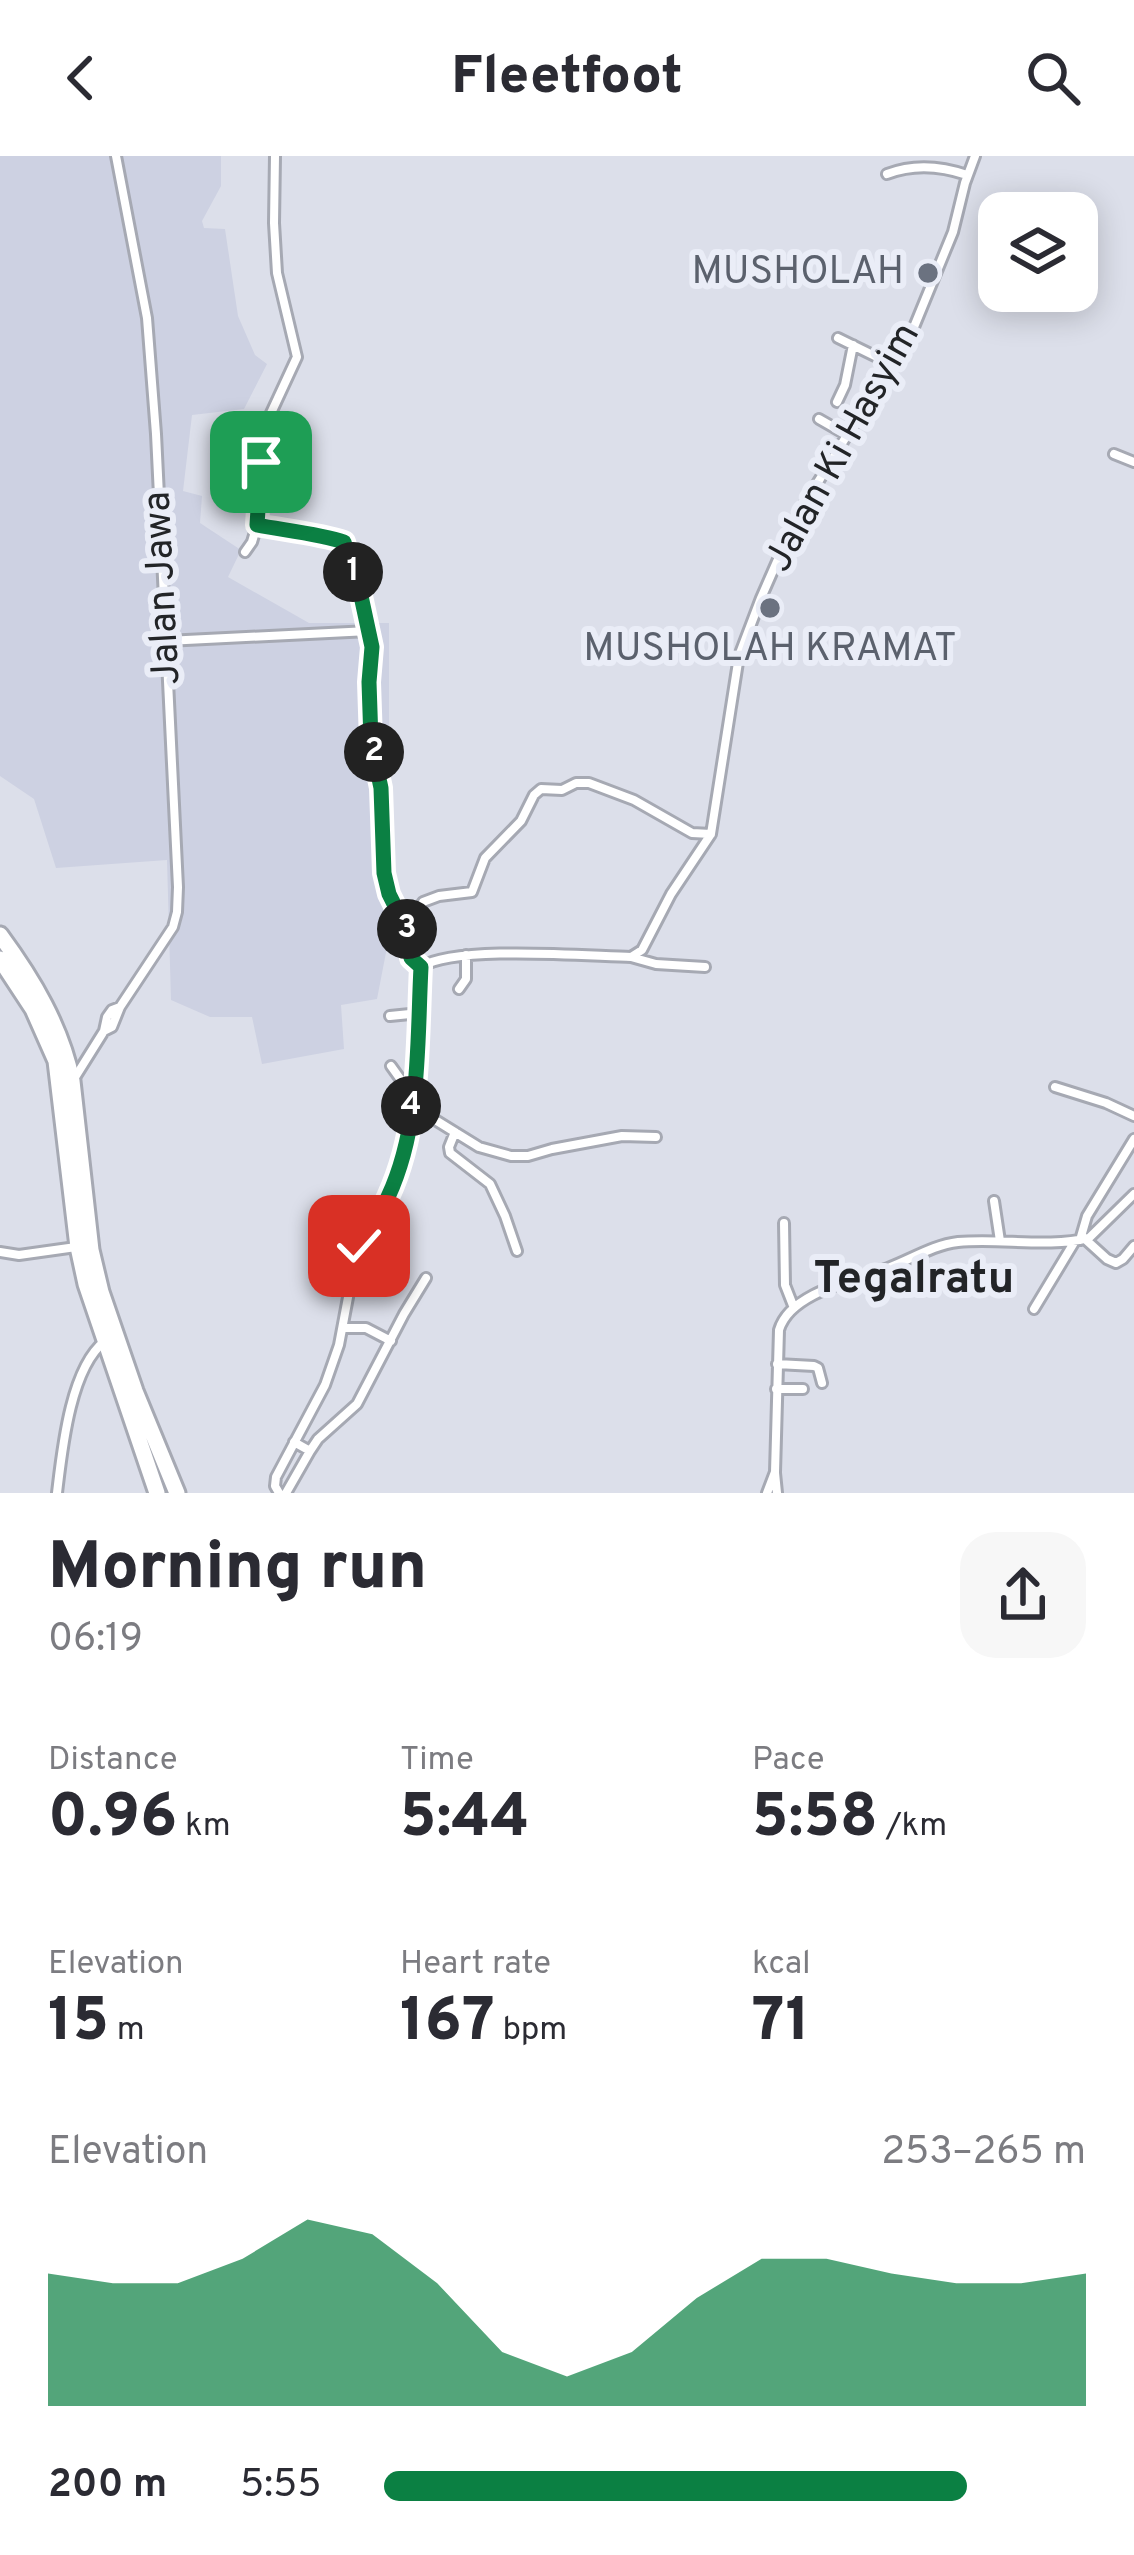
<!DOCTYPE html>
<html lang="en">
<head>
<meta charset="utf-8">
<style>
  body { margin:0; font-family:Overpass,sans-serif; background:#f7f7f7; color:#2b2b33; height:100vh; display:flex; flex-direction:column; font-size:45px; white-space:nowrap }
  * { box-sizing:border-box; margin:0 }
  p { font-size:39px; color:#7c7c81 }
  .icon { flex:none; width:66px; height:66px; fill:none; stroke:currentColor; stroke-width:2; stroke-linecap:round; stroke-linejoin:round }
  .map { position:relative; height:1337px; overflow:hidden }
  .details { display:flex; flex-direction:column; background:#fff; flex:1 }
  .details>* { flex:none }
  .buttons { position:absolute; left:978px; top:36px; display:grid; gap:24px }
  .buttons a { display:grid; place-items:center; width:120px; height:120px; border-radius:24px; background:#fff; box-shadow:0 6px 30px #0003; font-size:60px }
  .pin { position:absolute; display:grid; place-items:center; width:102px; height:102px; color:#fff; margin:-51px; border-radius:24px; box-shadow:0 6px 18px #0006 }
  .km { position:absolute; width:60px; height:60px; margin:-30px; border-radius:50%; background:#222; color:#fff; font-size:33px; line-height:60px; text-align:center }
  .round { display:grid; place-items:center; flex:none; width:126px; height:126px; border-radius:36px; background:#f7f7f7 }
  .head { display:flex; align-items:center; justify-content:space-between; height:204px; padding:0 48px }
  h1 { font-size:66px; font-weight:800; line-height:90px }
  .figures { display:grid; grid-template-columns:repeat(3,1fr); gap:18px; height:204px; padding:12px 48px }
  .figures div { display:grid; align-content:center }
  .figures b { font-size:60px; font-weight:800 }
  .figures small { font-size:33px; font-weight:400 }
  .figures p { font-size:33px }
  .chart { height:336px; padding:24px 48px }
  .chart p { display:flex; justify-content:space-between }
  .chart svg { width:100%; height:216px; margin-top:12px; fill:#0b8043; opacity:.7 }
  ul { padding:0 48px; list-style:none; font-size:39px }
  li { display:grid; grid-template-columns:192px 144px 1fr; align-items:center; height:90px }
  li i { height:30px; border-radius:15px; background:#0b8043 }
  header { display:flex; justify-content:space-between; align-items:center; height:156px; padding:0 48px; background:#fff; font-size:54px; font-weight:800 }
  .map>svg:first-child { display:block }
</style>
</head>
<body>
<header><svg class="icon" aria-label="back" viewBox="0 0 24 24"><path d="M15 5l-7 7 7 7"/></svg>Fleetfoot<svg class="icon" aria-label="search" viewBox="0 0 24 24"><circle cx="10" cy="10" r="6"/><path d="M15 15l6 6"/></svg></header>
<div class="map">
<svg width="1134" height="1337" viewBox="0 0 1134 1337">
  <rect width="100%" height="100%" fill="#dcdfea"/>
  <path fill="#cdd1e2" d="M0 0H221V30L202 65 204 72 225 73 238 160 255 199 267 208 244 253 192 259 183 335 202 340 200 367 241 394 228 421 309 467H389V781L377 843 341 849 344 893 262 908 252 861H210L171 844 167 704 56 712 34 643 0 620Z"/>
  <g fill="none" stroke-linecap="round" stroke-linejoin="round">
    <defs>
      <path id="street" d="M887 18C913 8 941 10 967 19
        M838 182 889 207
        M837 246 845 229 853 189
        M819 263 847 279
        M1114 298 1134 306
        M257 369 339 383 344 387 360 440 372 491 369 526 371 585 381 632 384 717 389 738 407 774 411 803 415 809 421 811
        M245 396 252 386 257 369 265 270 297 201 277 117 274 67 275 0
        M166 485 369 475
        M409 776 423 746 439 740 472 736 485 702 521 665 534 639 541 633 562 634 576 627H589L634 644 692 677 711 678
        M631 801 656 808 705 811
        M459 833 466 823V799
        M390 860 420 857
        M104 875 112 871 120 851 173 771 177 756 178 731 156 278 147 162 116 0
        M391 910 401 924 406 944 411 949 479 991 511 1000H528L552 993 622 980 656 981
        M74 923 104 875 107 861 112 854 120 851
        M1055 931 1106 947 1134 960
        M455 976 449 991 450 997 490 1028 505 1060 517 1095
        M994 1045 1000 1085
        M784 1067 785 1129 794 1152
        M1085 1083 1107 1103 1116 1107 1123 1103 1134 1090
        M1080 1084 1087 1060 1134 983
        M0 1096 19 1099 76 1091
        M1034 1153 1075 1085
        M343 1172H366L391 1185
        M777 1208 814 1210 818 1212 822 1227
        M776 1233H803
        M294 1286 310 1295 318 1283 357 1248 404 1158 426 1122
        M775 1317 777 1337
        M57 1337C62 1295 70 1212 105 1185
        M279 1337 275 1330 276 1321 325 1229 339 1189 356 1099 387 1044 402 1003 418 915 421 811C455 789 586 800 631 801L642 794 671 738 711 678 739 500 761 442 797 360 914 171 953 76 965 27 975 0
        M286 1337 310 1295
        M767 1337 775 1316 779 1174C790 1136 856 1124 888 1112 912 1103 933 1089 958 1086 1001 1082 1047 1092 1089 1082L1134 1038"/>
      <path id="highway" d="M0 779C33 824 61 871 72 925L91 1094 101 1136 135 1235 177 1337
        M0 803 33 853 56 905 78 1091 86 1128 157 1337"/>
    </defs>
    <use href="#street" stroke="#a6a9b3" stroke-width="14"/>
    <use href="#highway" stroke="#a6a9b3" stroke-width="21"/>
    <use href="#street" stroke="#fff" stroke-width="8"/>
    <use href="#highway" stroke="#fff" stroke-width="15"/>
  </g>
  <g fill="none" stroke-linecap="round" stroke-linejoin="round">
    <defs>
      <path id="route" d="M261 306 257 369C283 374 321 378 344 386L361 440 372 491 369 526 371 585 381 632 384 717 389 738 407 774 411 802 421 811C417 888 421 970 388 1041 380 1058 369 1074 359 1090"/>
    </defs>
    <use href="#route" stroke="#fff" stroke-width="24"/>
    <use href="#route" stroke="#0b8043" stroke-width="15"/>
  </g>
  <g fill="#6b7280" stroke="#eaedf7" stroke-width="4.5">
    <circle cx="928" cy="117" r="12"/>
    <circle cx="770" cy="452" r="12"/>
  </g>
  <g text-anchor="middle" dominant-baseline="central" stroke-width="12" stroke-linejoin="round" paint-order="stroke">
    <g font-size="39" fill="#5b616d" stroke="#eaedf7" text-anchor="end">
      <text x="904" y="117">MUSHOLAH</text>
      <text x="770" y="494" text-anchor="middle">MUSHOLAH KRAMAT</text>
    </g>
    <g font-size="39" fill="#222427" stroke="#eaedf7">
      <text transform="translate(844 292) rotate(-61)">Jalan Ki Hasyim</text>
      <text transform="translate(164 432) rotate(-93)">Jalan Jawa</text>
    </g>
    <g font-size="45" font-weight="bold" fill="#222427" stroke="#eaedf7">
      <text x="914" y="1124">Tegalratu</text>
    </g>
  </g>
</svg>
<div class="buttons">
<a><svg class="icon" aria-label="layers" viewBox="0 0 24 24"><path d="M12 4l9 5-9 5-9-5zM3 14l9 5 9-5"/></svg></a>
</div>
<div class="pin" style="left:261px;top:306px;background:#1e9e55"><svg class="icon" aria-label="arrive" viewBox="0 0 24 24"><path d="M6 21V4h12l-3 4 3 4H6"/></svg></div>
<div class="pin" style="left:359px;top:1090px;background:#d93025"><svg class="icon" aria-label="check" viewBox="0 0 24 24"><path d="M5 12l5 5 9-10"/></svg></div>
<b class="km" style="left:353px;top:416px">1</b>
<b class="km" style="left:374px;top:596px">2</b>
<b class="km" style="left:407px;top:773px">3</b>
<b class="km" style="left:411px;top:950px">4</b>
</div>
<section class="details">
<div class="head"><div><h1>Morning run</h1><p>06:19</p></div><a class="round"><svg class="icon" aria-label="share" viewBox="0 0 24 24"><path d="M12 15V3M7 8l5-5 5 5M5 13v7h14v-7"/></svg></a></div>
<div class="figures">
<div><p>Distance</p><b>0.96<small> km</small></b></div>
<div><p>Time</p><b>5:44</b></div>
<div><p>Pace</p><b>5:58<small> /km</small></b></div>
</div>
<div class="figures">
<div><p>Elevation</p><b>15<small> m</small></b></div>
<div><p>Heart rate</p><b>167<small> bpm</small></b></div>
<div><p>kcal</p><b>71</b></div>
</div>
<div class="chart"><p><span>Elevation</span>253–265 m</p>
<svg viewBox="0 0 160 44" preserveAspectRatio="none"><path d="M0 44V17L10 19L20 19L30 14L40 6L50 9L60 19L70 33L80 38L90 33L100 22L110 14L120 14L130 17L140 19L150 19L160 17V44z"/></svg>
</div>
<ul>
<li><b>200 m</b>5:55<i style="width:83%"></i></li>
</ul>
</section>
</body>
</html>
